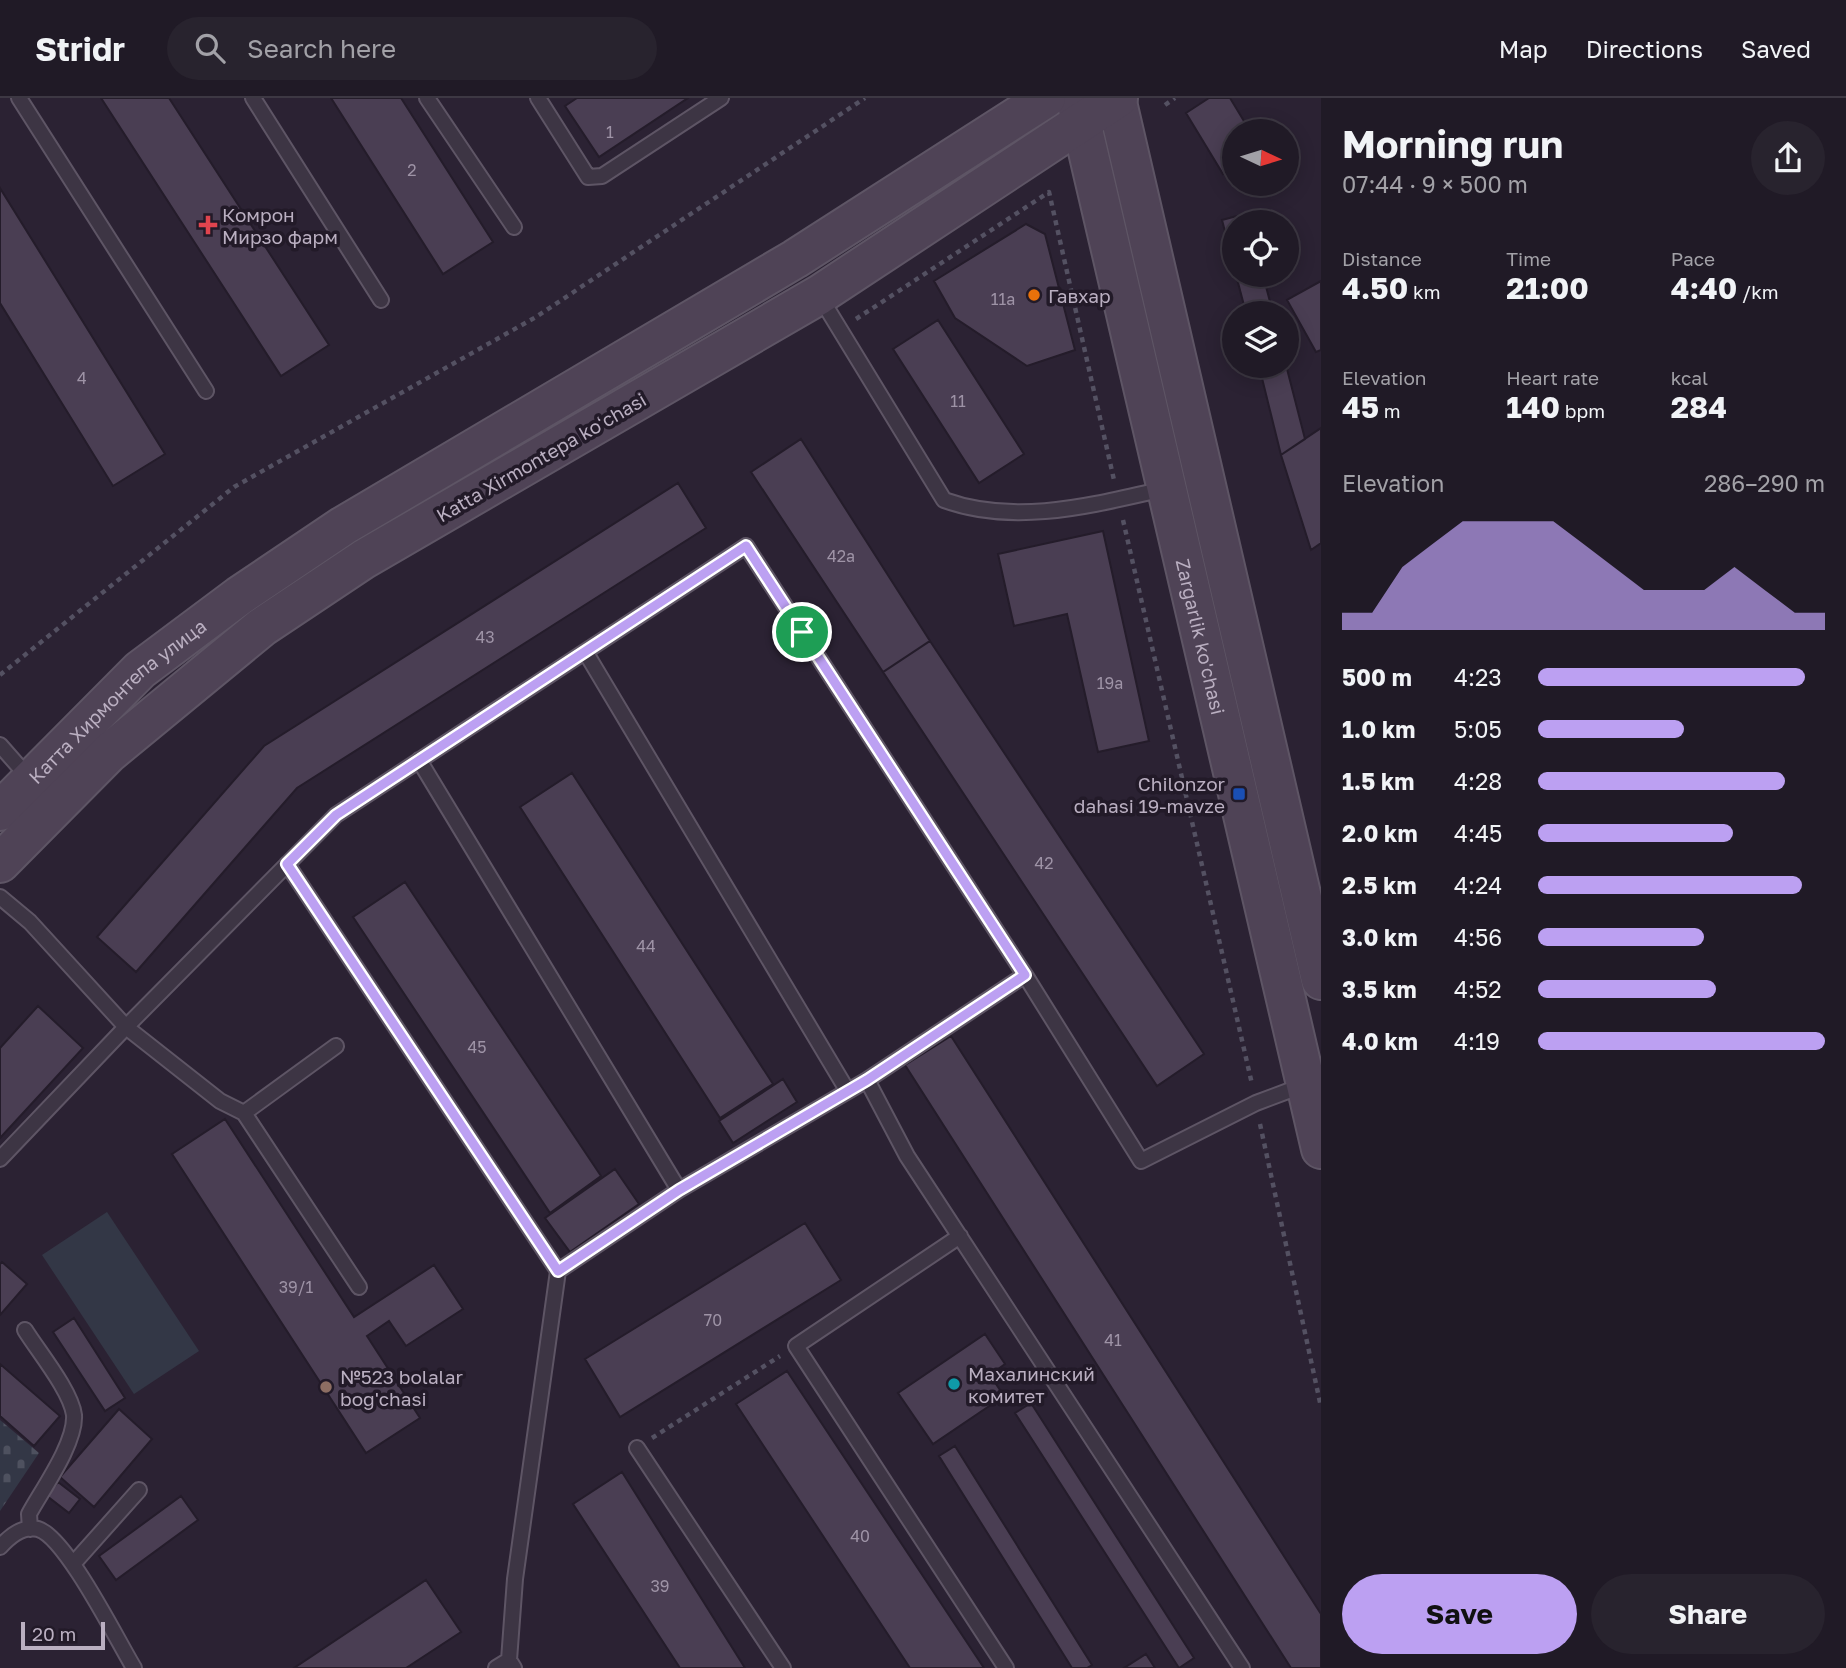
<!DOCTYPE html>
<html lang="en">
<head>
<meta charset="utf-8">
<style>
  body { margin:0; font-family:"Golos Text",sans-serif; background:#28232e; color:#f1f3f6; height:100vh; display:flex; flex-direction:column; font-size:26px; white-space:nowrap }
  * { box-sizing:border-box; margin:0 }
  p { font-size:23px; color:#a2a1a7 }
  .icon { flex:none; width:38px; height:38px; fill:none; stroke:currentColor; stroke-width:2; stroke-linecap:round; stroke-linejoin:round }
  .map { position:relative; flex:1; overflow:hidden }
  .sheet { display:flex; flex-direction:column; background:#201a26; width:525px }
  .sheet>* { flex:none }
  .needle { width:46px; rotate:94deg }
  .controls { position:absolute; left:1222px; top:21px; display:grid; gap:14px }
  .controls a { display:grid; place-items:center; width:77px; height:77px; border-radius:50%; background:#201a26; box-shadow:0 4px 18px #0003,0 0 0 2px #3d3843; font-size:35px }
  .scale { position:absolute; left:21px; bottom:18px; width:84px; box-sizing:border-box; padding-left:7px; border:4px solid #baafc1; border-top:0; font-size:19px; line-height:24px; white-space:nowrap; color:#baafc1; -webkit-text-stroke:5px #221a28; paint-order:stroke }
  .pin { position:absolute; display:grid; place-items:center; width:60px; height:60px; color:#fff; margin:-30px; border:4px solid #fff; border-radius:50%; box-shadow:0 2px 7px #0007 }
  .round { display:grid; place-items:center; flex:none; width:74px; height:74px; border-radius:37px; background:#28232e }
  .summary { display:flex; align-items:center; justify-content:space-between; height:119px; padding:0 21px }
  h1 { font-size:38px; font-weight:700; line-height:52px }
  .figures { display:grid; grid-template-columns:repeat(3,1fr); gap:10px; height:119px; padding:7px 21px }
  .figures div { display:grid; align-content:center }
  .figures b { font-size:30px; font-weight:700 }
  .figures small { font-size:19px; font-weight:400 }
  .figures p { font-size:19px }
  .chart { height:196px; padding:14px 21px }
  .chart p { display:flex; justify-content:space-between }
  .chart svg { width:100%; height:126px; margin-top:7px; fill:#bca0f2; opacity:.7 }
  .cta { display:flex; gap:14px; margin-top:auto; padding:14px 21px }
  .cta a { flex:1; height:80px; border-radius:42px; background:#bca0f2; color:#111; font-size:28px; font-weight:700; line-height:80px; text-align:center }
  .cta a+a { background:#28232e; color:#f1f3f6 }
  ul { padding:0 21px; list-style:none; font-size:23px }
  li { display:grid; grid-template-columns:112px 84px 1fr; align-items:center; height:52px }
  li i { height:18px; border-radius:9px; background:#bca0f2 }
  header { display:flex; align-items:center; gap:42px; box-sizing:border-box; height:98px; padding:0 35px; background:#201a26; border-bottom:2px solid #3d3843 }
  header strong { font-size:33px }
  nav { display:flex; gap:38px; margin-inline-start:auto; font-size:24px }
  .search { width:490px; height:63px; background:#28232e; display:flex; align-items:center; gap:18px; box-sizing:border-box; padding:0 24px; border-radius:38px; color:#a2a1a7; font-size:26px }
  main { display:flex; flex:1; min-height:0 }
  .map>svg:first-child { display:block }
</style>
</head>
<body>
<header>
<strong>Stridr</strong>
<div class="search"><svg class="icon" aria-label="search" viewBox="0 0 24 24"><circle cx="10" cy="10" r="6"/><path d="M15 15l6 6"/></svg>Search here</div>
<nav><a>Map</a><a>Directions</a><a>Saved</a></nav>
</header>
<main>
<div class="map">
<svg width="1321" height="1570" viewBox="0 0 1321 1570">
  <defs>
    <pattern id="cemetery-stones" width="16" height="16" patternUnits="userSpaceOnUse" patternTransform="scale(1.75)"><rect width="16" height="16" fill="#333746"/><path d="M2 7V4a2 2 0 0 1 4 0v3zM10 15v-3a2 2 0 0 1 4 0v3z" fill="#4e515f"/></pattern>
  </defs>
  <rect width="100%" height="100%" fill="#2b2233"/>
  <path fill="#333746" d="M107 1114 199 1253 134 1296 42 1157Z"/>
  <path fill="url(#cemetery-stones)" d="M0 1322 39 1355 0 1413Z"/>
  <path fill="#4a3e53" stroke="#241c2a" stroke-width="2" d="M101 0H169L329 247 281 278Z
    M331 0H401L493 144 443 176Z
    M577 0H688L599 59 565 8Z
    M1209 0H1230L1250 33H1234V69L1223 76 1186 15Z
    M0 90 165 356 113 388 0 205Z
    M1248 115 1250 124H1234V168L1222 122Z
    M1026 126 1045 136 1075 252 1027 268 955 220 934 183Z
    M1236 177H1263L1273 215H1246Z
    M1321 183V252L1316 254 1287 202Z
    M938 222 1024 356 979 385 893 251Z
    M1286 267 1305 341 1281 357 1259 268Z
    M1321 330V445L1311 452 1281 357Z
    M801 341 930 543 883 574 751 374Z
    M678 385 706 430 297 690 136 874 97 839 264 648Z
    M1103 433 1149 643 1098 654 1067 516 1014 528 998 456Z
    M930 543 1204 956 1157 988 883 574Z
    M572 675 773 986 720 1020 520 709Z
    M405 784 601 1078 550 1115 353 819Z
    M38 908 83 950 0 1040V950Z
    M951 938 1321 1516V1570H1291L905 967Z
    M783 981 797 1004 733 1045 719 1023Z
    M225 1021 354 1219 434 1167 463 1211 406 1248 389 1223 367 1238 420 1320 366 1355 172 1056Z
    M615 1071 639 1106 570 1154 545 1120Z
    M805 1125 841 1182 620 1319 585 1261Z
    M2 1164 27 1186 0 1217V1166Z
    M74 1220 125 1300 105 1313 53 1234Z
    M985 1236 1005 1266 990 1277 1004 1298 933 1346 898 1295Z
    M0 1266 60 1318 34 1348 0 1318Z
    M787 1273 984 1570H910L736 1306Z
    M1031 1305 1194 1560 1179 1570 1015 1315Z
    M119 1311 152 1341 94 1409 60 1379Z
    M955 1348 1092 1567 1087 1570H1072L939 1358Z
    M622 1374 745 1570H680L573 1406Z
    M58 1384 80 1401 69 1415 47 1398Z
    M181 1398 198 1422 116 1482 99 1458Z
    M426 1482 461 1534 406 1570H294Z
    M1146 1556 1155 1570H1124Z"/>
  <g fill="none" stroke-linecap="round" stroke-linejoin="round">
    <defs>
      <path id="service" d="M19 0 206 293
        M253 0 381 202
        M427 0 514 129
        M538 0 588 79 602 78 721 0
        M820 199 944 402C1016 428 1092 407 1164 391
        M586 555 847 992
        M0 647 29 680
        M419 662 679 1092
        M287 766 558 1173 515 1481 509 1562
        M0 799 30 824 126 929 336 717 746 448 1025 877 1141 1063 1256 1005 1304 987
        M1025 877 867 982 907 1058 1242 1570
        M244 1015 336 948
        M0 1061 126 929 220 1003 244 1015 359 1189
        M960 1138 796 1248 1006 1570
        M558 1173 679 1092 867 982
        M25 1232C38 1253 71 1293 74 1317 76 1345 42 1392 29 1416L30 1431
        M637 1350 783 1570
        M0 1449C9 1439 23 1427 38 1431 66 1439 117 1542 134 1570
        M73 1466 139 1392
        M496 1570 509 1562 514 1570"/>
      <g id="secondary">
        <path d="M1116 0 1321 882"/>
        <path id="s1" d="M1076 2 1321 1051"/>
        <path id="s2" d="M0 713 140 572 239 498 343 428 795 161 1046 0"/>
        <path d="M0 765 109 655 262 529 364 461 819 197 1118 0"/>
      </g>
    </defs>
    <use href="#service" stroke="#5e5565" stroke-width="18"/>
    <use href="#secondary" stroke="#5e5565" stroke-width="42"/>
    <path stroke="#545162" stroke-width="4.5" stroke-dasharray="5 5" stroke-linecap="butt" d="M1165 7 1175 0
      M856 221 1049 94 1114 382
      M1123 422 1252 986
      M0 577 234 389 536 219 865 0
      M1260 1026 1321 1309
      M652 1340 780 1258"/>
    <use href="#service" stroke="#3d3544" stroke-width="14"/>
    <use href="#secondary" stroke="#4f4356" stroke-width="38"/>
  </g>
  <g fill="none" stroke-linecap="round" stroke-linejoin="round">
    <defs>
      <path id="route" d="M746 448 1025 877 867 982 679 1092 558 1173 287 766 336 717Z"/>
    </defs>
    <use href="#route" stroke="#fff" stroke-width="14"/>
    <use href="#route" stroke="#bca0f2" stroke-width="9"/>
  </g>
  <path fill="#e0444e" stroke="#221a28" stroke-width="2.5" d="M204.5 116.5h7v7h7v7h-7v7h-7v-7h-7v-7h7z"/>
  <circle fill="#e8710a" stroke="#221a28" stroke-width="2.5" cx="1034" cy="197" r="7"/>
  <rect fill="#1a4fb4" stroke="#221a28" stroke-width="2.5" x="1232" y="689" width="14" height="14" rx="3.5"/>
  <circle fill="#0f9aa8" stroke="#221a28" stroke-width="2.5" cx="954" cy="1286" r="7"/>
  <circle fill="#8d6e63" stroke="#221a28" stroke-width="2.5" cx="326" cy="1289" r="7"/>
  <g text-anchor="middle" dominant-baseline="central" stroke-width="7" stroke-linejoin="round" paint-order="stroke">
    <g font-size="16" fill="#9e93a6">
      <text x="610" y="34">1</text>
      <text x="412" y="72">2</text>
      <text x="1003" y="201">11a</text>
      <text x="82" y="280">4</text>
      <text x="958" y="303">11</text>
      <text x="841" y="458">42a</text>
      <text x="485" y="539">43</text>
      <text x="1110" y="585">19a</text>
      <text x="1044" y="765">42</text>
      <text x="646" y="848">44</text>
      <text x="477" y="949">45</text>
      <text x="296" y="1189">39/1</text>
      <text x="713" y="1222">70</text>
      <text x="1113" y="1242">41</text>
      <text x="860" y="1438">40</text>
      <text x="660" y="1488">39</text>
    </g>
    <g font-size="19" fill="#baafc1" stroke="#221a28" text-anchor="start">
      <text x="222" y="116">Комрон<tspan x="222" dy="22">Мирзо фарм</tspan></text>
      <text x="1048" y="197">Гавхар</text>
      <text x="1225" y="685" text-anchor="end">Chilonzor<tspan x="1225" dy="22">dahasi 19-mavze</tspan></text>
      <text x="968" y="1275">Махалинский<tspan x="968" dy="22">комитет</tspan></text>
      <text x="340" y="1278">№523 bolalar<tspan x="340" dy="22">bog'chasi</tspan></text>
    </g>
    <g font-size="19" fill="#baafc1" stroke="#221a28">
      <text transform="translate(541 359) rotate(-30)">Katta Xirmontepa koʻchasi</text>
      <text stroke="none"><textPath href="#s1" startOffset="551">Zargarlik ko'chasi</textPath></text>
      <text stroke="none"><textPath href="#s2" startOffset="161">Катта Хирмонтепа улица</textPath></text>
    </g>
  </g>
</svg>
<div class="controls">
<a><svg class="needle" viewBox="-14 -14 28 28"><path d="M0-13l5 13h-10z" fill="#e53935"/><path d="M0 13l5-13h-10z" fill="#a2a1a7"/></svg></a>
<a><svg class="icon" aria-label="locate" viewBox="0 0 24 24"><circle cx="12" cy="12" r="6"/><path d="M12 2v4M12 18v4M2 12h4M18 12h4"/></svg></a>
<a><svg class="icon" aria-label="layers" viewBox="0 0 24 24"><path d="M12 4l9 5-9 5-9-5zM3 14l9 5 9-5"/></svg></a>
</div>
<div class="scale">20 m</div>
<div class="pin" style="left:802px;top:534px;background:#1e9e55"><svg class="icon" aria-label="arrive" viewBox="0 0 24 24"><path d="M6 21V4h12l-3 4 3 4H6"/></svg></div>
</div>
<section class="sheet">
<div class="summary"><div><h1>Morning run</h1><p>07:44 · 9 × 500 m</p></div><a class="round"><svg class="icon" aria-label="share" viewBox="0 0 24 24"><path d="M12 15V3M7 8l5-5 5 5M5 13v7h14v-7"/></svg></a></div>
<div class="figures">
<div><p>Distance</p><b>4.50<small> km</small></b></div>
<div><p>Time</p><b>21:00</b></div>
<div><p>Pace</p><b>4:40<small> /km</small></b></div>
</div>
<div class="figures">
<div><p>Elevation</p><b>45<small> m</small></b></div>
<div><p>Heart rate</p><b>140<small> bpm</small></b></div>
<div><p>kcal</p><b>284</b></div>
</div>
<div class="chart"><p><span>Elevation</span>286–290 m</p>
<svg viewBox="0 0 160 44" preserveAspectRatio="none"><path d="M0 44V38L10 38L20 22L30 14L40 6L50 6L60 6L70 6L80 14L90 22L100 30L110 30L120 30L130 22L140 30L150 38L160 38V44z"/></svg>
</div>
<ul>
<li><b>500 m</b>4:23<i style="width:93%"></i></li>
<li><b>1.0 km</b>5:05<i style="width:51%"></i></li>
<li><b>1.5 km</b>4:28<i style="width:86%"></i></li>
<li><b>2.0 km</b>4:45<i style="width:68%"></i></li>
<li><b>2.5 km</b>4:24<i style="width:92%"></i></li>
<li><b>3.0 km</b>4:56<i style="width:58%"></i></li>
<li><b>3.5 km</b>4:52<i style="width:62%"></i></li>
<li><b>4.0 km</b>4:19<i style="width:100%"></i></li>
</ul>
<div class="cta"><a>Save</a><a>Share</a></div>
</section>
</main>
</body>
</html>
